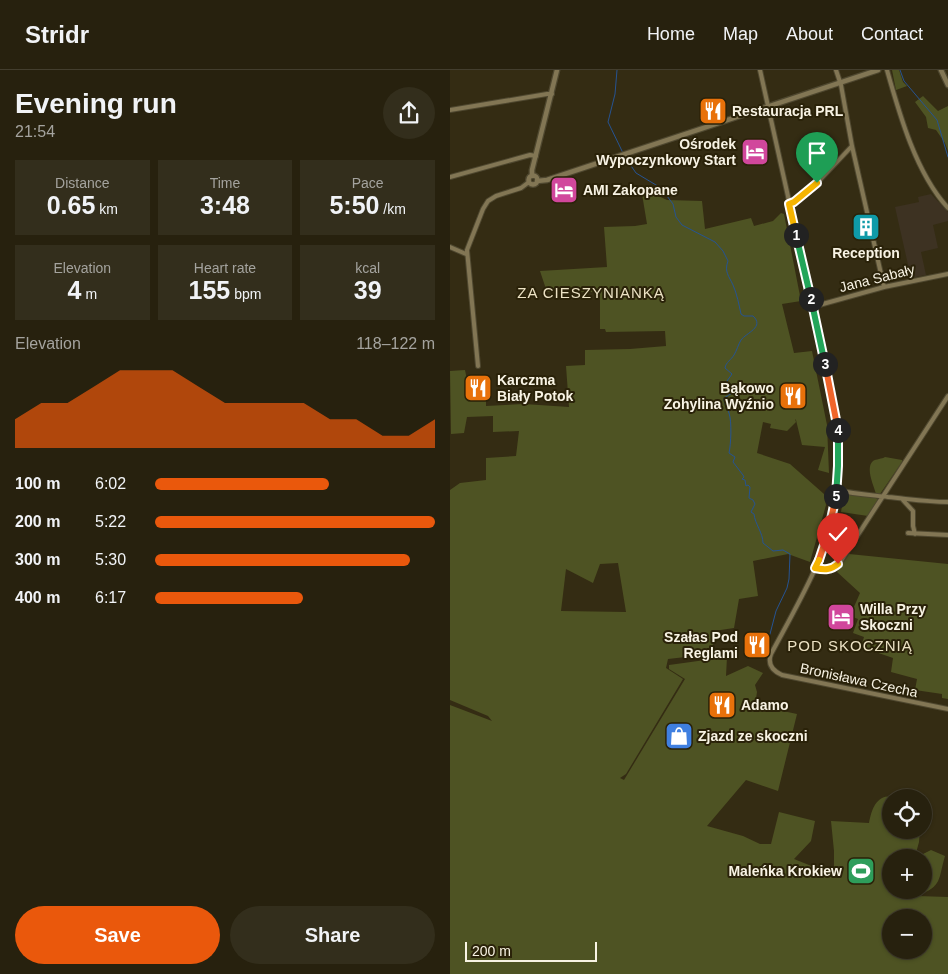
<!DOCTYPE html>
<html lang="en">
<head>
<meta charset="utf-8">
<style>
  body { margin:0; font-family:Arial,sans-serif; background:#332e1c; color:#f1f3f6; height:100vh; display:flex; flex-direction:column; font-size:19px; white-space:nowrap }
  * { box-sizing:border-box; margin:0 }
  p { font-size:16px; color:#a4a39e }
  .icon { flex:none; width:28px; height:28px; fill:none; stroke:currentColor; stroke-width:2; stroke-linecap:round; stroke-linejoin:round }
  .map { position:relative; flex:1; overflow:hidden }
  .details { display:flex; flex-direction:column; background:#27210e; width:450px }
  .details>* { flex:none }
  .buttons { position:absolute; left:432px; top:719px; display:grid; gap:10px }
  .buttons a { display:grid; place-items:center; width:50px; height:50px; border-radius:50%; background:#27210e; box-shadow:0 1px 4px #0004,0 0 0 1px #433e2e; font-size:25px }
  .scale { position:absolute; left:15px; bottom:12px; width:132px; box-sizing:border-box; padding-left:5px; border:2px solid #f8f3e4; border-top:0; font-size:14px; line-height:18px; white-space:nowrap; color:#f8f3e4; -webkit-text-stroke:4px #2a2209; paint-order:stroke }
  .pin { position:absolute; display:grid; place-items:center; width:42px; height:42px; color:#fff; margin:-51px -21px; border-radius:50% 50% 50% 0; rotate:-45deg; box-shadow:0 0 5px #0007 }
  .pin .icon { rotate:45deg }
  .km { position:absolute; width:25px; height:25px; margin:-12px; border-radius:50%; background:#222; color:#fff; font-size:14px; line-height:25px; text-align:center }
  .round { display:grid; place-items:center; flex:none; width:52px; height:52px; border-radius:26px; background:#332e1c }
  .head { display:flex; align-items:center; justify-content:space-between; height:85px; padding:0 15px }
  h1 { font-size:28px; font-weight:600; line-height:38px }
  .figures { display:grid; grid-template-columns:repeat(3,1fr); gap:8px; height:85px; padding:5px 15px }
  .figures div { display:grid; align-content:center; border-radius:0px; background:#332e1c; text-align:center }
  .figures b { font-size:25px; font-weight:600 }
  .figures small { font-size:14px; font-weight:400 }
  .figures p { font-size:14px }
  .chart { height:140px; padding:10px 15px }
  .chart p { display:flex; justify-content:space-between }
  .chart svg { width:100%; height:90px; margin-top:5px; fill:#ea580c; opacity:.7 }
  .primary-button { display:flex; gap:10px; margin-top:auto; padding:10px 15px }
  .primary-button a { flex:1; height:58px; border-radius:30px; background:#ea580c; color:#fff; font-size:20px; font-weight:600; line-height:58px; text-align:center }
  .primary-button a+a { background:#332e1c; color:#f1f3f6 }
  ul { padding:0 15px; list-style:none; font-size:16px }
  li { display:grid; grid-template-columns:80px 60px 1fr; align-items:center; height:38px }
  li i { height:12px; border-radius:6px; background:#ea580c }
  header { display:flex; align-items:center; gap:30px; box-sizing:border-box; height:70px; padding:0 25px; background:#27210e; border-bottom:1px solid #433e2e }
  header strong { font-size:24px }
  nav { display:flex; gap:28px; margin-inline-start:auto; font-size:18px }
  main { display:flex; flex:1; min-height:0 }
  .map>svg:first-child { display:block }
</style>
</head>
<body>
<header>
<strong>Stridr</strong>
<nav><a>Home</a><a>Map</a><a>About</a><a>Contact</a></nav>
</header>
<main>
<section class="details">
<div class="head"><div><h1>Evening run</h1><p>21:54</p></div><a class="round"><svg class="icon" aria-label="share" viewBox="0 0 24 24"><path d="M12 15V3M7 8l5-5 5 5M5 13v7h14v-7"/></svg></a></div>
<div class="figures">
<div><p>Distance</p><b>0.65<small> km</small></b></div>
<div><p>Time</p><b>3:48</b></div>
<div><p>Pace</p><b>5:50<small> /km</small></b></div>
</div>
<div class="figures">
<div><p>Elevation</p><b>4<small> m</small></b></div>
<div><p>Heart rate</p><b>155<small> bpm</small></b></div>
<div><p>kcal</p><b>39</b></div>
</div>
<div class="chart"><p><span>Elevation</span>118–122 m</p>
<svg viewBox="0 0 160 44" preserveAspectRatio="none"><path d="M0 44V30L10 22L20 22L30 14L40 6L50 6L60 6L70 14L80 22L90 22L100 22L110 22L120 30L130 30L140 38L150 38L160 30V44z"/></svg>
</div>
<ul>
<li><b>100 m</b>6:02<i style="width:62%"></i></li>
<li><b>200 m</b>5:22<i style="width:100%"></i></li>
<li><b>300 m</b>5:30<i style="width:91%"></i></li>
<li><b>400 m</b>6:17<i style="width:53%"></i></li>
</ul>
<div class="primary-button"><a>Save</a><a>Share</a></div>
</section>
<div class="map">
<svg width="498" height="904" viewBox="0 0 498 904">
  <rect width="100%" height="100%" fill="#342c13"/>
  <path fill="#3d3222" d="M481 124 498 142V151L483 155 488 178 471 182 476 205 461 208 445 137 469 132 468 127Z"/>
  <path fill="#4e5323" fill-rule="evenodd" d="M442 0H449L453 12 457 16 446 20Z
    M473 26 488 41 498 36V81L495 73 486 60 478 58 476 47 465 32Z
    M191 118 217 130 252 131 255 159 301 148 304 156 323 151 331 143 334 144 351 231 332 234 344 283 362 281 377 355 379 403 368 400 375 377 352 375 346 350 345 349 346 352 337 361 320 358 321 354 313 352 307 383 340 394 374 424 376 435 360 492 338 484 303 491 308 526 289 529 284 558 264 561 262 584 218 589 216 598 233 609 176 704 170 708 174 710 235 609 219 599V595L277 587 276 606 298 596 313 603 305 615 307 622 305 635 347 644 328 721 296 710 257 756 293 766 310 774H321L329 742 365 751 361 771 344 789 384 805V781L381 751 419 753C422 738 427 723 446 727L441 728V760H470L469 772 466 783 471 785 481 780 495 786C488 809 493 816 467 826L498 827V904H0V635L42 651 38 646 0 630V420L10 413 36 410V388L66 386 69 361 43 362V346L17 347 14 363 1 364 0 301 15 300 21 330 36 329V336L74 334 119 337 116 296 135 295V280L180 279 216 276 215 261 156 262 155 259H150V222H97L90 201 157 197 154 157 185 156 197 154ZM168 493 176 542 111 541 116 499 143 513 150 494ZM441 788H474V820H441ZM441 848H474V880H441Z
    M435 387 452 390V392L430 424H426C424 416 415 398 423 391 426 389 432 389 435 387Z
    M394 424 425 427 428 430 418 446 391 442Z
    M399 484 498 494V629L492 628V624L465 620 467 609 441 602 443 588 411 577 414 567 403 563 408 549 400 546 410 523 387 502Z"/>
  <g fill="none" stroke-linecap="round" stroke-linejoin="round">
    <path stroke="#265392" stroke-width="1" d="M167 0 165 24 158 52 173 83
      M450 0 454 11 487 50 498 87
      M175 87 186 103 211 118 223 134 226 147 232 155 265 172 273 181 278 191C274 202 279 206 283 215 287 224 289 235 291 244L294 246H303C315 257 296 263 291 270 288 275 287 280 284 285 281 290 276 292 275 298L282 304 277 311 276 319 282 323 274 328C274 335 277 337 279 343 282 352 281 374 279 383L285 387 283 392 293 405 294 407 292 409 295 410 296 416 298 415 300 417 299 428 303 430 305 434 301 442 304 444C305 454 313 463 313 473L323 481 333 480 340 484 339 509 337 518 326 541 320 564 309 584"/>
    <defs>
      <path id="minor" d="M310 0 382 325C394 384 389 444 365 499 352 528 336 556 321 584 317 595 323 601 332 605L498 639
        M386 0 391 15 402 76 434 217
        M437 0C450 46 466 103 498 138
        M0 40 97 24H102
        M0 107 80 85 86 86
        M339 134 344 132 367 113 402 76
        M0 177 16 184
        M362 237 434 217 498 204
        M28 296 17 180 33 139 38 131 46 126 71 118 79 112
        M387 420C404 424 421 425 438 427 459 429 477 432 498 432
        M452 429 463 441V456L465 464
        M458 463 498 465
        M365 498C375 500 381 500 389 494L498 326"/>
      <path id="tertiary" d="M491 0 498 15
        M78.5 110a4.5 4.5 0 1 1 9 0a4.5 4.5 0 1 1-9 0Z
        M82 106V100L107 0
        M87 111 97 110 428 0"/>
    </defs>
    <use href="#minor" stroke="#4f4830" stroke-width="6"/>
    <use href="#tertiary" stroke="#4f4830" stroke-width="7"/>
    <use href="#minor" stroke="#827654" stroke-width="4"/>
    <use href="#tertiary" stroke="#827654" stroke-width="4.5"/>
  </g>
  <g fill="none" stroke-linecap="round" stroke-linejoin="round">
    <defs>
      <path id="split-1" d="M346 165 339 134 344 132 367 113"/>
      <path id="split-2" d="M346 165 361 229"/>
      <path id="split-3" d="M361 229 375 294"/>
      <path id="split-4" d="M375 294 388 360"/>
      <path id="split-5" d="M386 426 388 396V360"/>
      <path id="split-6" d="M369 490 378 463 386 426"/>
      <path id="split-7" d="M369 490 365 498C375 500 381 500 388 494"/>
    </defs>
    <use href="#split-1" stroke="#fff" stroke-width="10"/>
    <use href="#split-2" stroke="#fff" stroke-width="10"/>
    <use href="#split-3" stroke="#fff" stroke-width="10"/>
    <use href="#split-4" stroke="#fff" stroke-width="10"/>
    <use href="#split-5" stroke="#fff" stroke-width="10"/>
    <use href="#split-6" stroke="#fff" stroke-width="10"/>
    <use href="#split-7" stroke="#fff" stroke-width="10"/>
    <use href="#split-1" stroke="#f5b400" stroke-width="6"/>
    <use href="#split-2" stroke="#22a559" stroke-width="6"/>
    <use href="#split-3" stroke="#22a559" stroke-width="6"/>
    <use href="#split-4" stroke="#f0652b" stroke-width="6"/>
    <use href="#split-5" stroke="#22a559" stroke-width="6"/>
    <use href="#split-6" stroke="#f0652b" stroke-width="6"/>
    <use href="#split-7" stroke="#f5b400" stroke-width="6"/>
  </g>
  <defs>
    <symbol id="restaurant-square" viewBox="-11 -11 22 22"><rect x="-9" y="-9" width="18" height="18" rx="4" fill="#e8710a" stroke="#2a2209"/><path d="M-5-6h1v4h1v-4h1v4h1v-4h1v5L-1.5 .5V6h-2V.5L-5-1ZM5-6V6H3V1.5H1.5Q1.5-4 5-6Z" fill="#fff"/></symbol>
    <symbol id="hotel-square" viewBox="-11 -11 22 22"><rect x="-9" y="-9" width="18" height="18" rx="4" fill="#d1479c" stroke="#2a2209"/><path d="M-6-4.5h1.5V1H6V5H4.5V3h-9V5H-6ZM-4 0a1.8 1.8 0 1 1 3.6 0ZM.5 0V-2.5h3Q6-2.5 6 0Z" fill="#fff"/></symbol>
    <symbol id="building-square" viewBox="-11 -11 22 22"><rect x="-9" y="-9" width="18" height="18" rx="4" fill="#0f9aa8" stroke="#2a2209"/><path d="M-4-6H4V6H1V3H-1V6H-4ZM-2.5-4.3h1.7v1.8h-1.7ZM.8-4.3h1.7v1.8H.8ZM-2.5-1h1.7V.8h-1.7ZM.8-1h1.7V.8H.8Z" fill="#fff"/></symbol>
    <symbol id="shop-square" viewBox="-11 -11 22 22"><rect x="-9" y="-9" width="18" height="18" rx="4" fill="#3f7fe0" stroke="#2a2209"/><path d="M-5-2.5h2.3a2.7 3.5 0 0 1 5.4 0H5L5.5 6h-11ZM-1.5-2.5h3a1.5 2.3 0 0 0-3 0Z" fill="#fff"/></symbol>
    <symbol id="stadium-square" viewBox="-11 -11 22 22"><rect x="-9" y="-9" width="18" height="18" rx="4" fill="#2e9e5b" stroke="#2a2209"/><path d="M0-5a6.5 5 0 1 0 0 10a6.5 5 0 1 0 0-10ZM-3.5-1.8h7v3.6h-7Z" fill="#fff"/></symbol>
  </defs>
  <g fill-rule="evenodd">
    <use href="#restaurant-square" x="247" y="25" width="32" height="32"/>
    <use href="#hotel-square" x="289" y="66" width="32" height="32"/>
    <use href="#hotel-square" x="98" y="104" width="32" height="32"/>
    <use href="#building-square" x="400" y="141" width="32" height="32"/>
    <use href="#restaurant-square" x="12" y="302" width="32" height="32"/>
    <use href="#restaurant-square" x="327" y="310" width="32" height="32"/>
    <use href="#hotel-square" x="375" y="531" width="32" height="32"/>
    <use href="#restaurant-square" x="291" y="559" width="32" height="32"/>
    <use href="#restaurant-square" x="256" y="619" width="32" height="32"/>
    <use href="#shop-square" x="213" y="650" width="32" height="32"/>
    <use href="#stadium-square" x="395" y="785" width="32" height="32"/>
  </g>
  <g text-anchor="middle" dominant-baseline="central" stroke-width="4" stroke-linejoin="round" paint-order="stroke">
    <g font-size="14" font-weight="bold" fill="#f8f3e4" stroke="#2a2209" text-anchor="start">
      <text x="282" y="41">Restauracja PRL</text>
      <text x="286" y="74" text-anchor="end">Ośrodek<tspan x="286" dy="16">Wypoczynkowy Start</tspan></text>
      <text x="133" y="120">AMI Zakopane</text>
      <text x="416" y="183" text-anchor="middle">Reception</text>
      <text x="47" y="310">Karczma<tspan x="47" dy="16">Biały Potok</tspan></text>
      <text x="324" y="318" text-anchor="end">Bąkowo<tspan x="324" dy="16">Zohylina Wyźnio</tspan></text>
      <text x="410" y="539">Willa Przy<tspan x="410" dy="16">Skoczni</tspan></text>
      <text x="288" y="567" text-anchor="end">Szałas Pod<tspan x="288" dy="16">Reglami</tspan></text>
      <text x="291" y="635">Adamo</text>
      <text x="248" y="666">Zjazd ze skoczni</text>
      <text x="392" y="801" text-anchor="end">Maleńka Krokiew</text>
    </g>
    <g font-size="14" fill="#f8f3e4" stroke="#2a2209">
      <text transform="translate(427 208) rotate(-14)">Jana Sabały</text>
      <text transform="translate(409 610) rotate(12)">Bronisława Czecha</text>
    </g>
    <g font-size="15" letter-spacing="1" fill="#ece2c4" stroke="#2a2209">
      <text x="141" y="222">ZA CIESZYNIANKĄ</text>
      <text x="400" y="575">POD SKOCZNIĄ</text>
    </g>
  </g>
</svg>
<div class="buttons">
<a><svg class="icon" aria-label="locate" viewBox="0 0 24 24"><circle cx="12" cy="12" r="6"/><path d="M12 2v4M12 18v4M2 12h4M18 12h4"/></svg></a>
<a>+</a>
<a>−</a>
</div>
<div class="scale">200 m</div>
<div class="pin" style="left:367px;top:113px;background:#1e9e55"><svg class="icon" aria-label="arrive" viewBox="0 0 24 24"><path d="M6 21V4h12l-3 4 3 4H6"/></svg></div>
<div class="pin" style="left:388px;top:494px;background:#d93025"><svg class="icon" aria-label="check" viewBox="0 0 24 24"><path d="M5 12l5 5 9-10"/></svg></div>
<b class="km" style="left:346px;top:165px">1</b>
<b class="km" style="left:361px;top:229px">2</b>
<b class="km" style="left:375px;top:294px">3</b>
<b class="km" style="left:388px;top:360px">4</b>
<b class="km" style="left:386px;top:426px">5</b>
</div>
</main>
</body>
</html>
